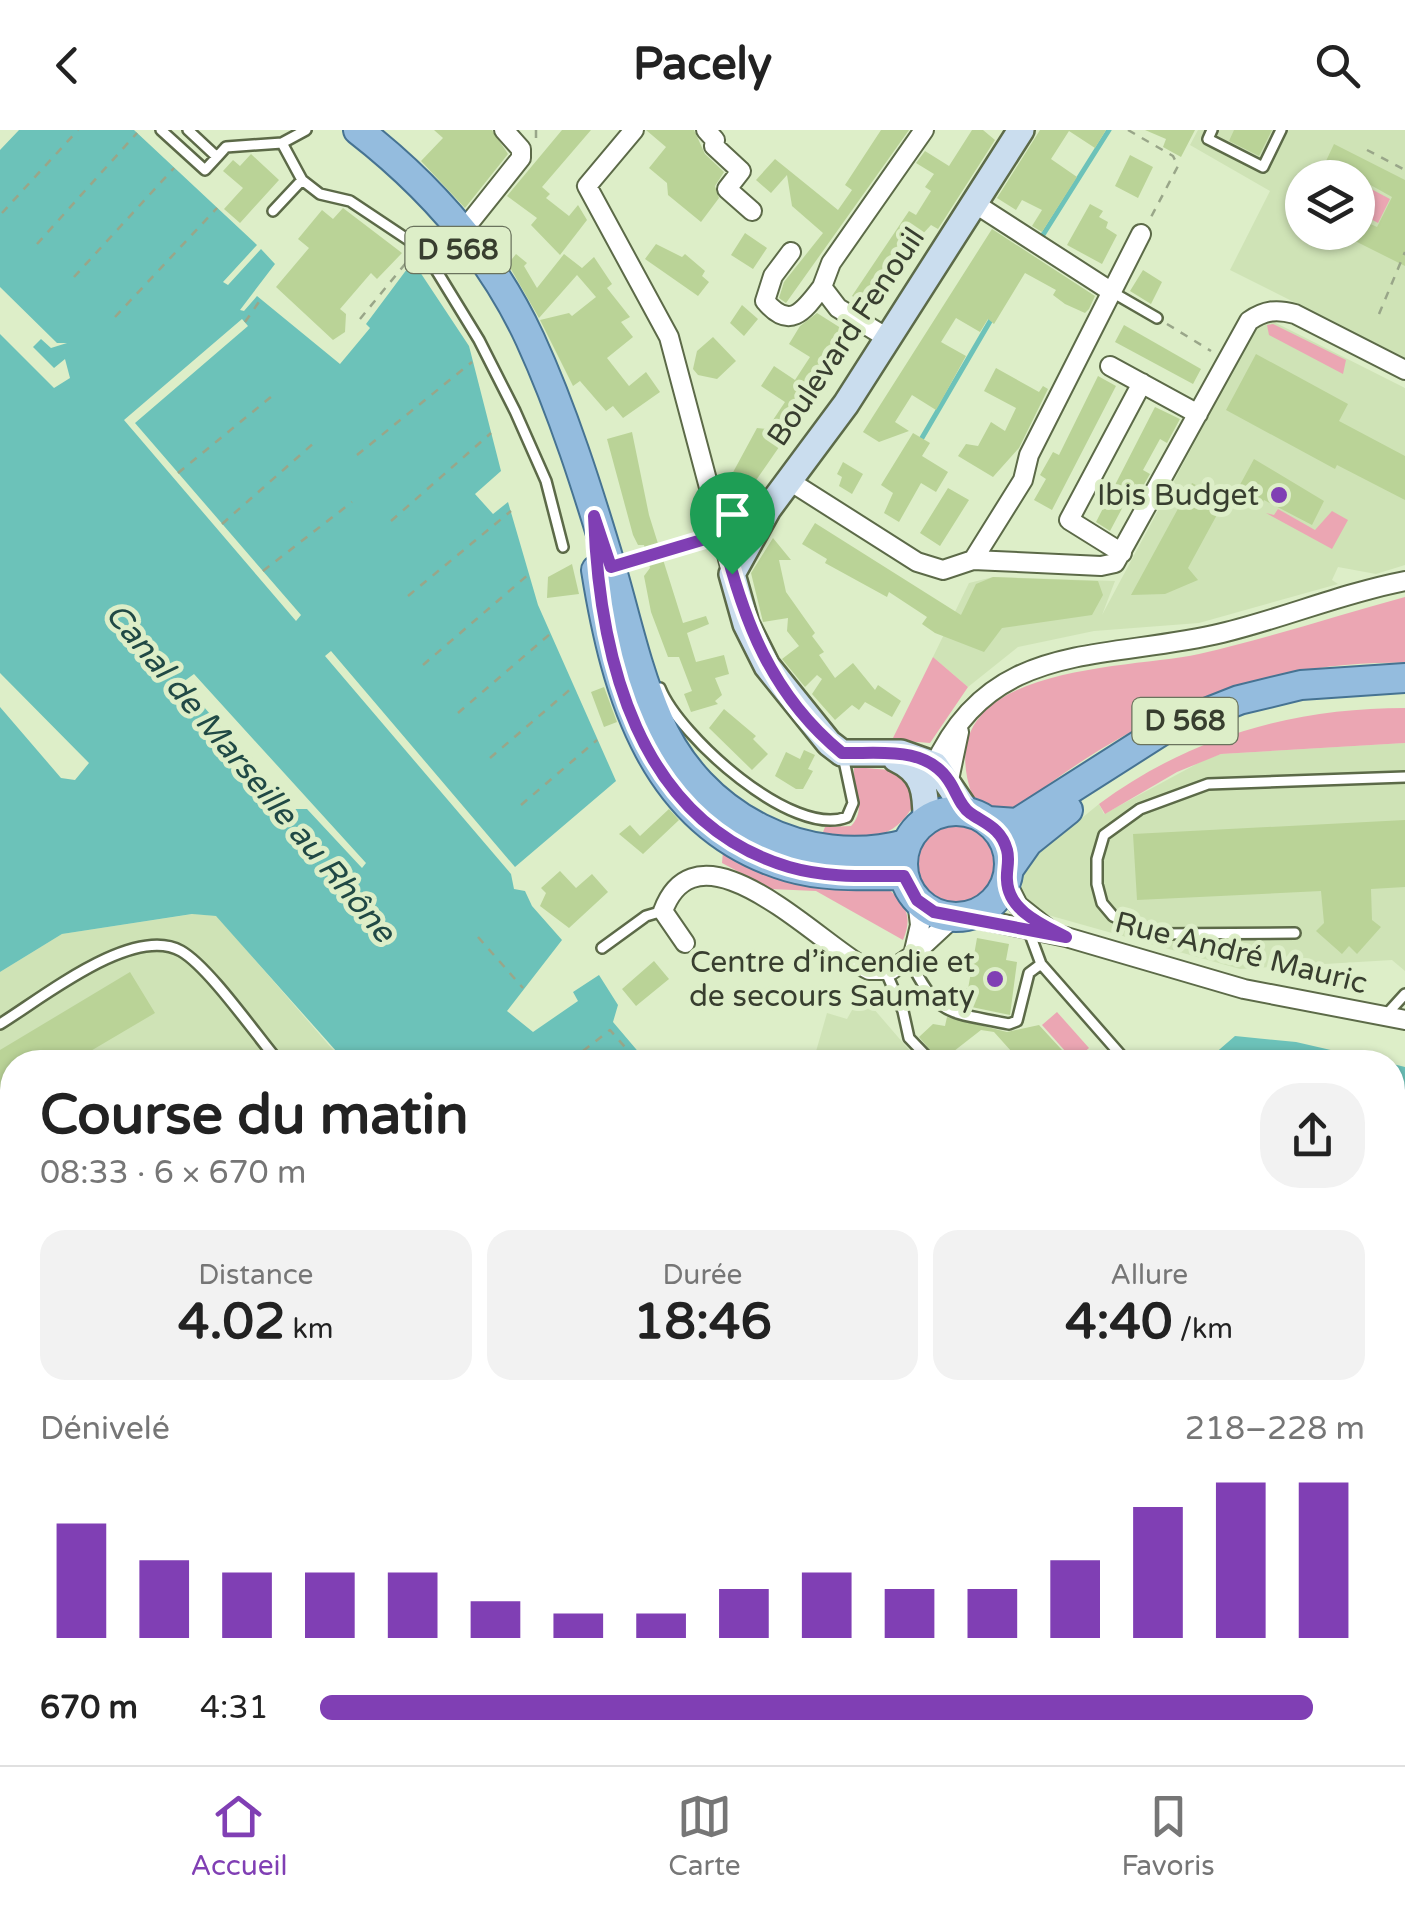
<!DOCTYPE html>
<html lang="fr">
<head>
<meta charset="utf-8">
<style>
  body { margin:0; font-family:"Varela Round",sans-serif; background:#f2f2f2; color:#222; height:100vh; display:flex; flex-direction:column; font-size:38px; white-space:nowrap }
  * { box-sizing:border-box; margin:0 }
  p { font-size:32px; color:#767676 }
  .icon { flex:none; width:55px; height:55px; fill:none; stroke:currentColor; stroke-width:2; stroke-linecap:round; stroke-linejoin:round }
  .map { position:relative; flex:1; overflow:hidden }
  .panel { position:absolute; left:0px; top:920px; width:1405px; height:715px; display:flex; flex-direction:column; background:#fff; border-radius:40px 40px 0 0; box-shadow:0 2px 8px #0004 }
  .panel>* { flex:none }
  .tools { position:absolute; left:1285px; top:30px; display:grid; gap:20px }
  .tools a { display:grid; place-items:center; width:90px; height:90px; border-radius:50%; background:#fff; box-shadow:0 2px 8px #0004; font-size:50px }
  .pin { position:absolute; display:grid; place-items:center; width:85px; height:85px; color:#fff; margin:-102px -42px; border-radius:50% 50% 50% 0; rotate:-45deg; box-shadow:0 0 10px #0007 }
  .pin .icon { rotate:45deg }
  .round { display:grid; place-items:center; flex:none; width:105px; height:105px; border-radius:40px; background:#f2f2f2 }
  .overview { display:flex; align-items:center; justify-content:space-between; height:170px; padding:0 40px }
  h1 { font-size:55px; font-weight:700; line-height:75px }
  .stats { display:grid; grid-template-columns:repeat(3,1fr); gap:15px; height:170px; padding:10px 40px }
  .stats div { display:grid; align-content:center; border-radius:25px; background:#f2f2f2; text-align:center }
  .stats b { font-size:50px; font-weight:700 }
  .stats small { font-size:28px; font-weight:400 }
  .stats p { font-size:28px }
  .chart { height:280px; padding:20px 40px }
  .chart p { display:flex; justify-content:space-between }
  .chart svg { width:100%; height:180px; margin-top:10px; stroke:#803fb4; stroke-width:6 }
  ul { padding:0 40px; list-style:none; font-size:32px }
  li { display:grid; grid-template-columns:160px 120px 1fr; align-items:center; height:75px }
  li i { height:25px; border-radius:12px; background:#803fb4 }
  header { display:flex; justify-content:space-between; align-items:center; height:130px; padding:0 40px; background:#fff; font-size:45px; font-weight:700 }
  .dock { display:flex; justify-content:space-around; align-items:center; height:140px; border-top:2px solid #e0e0e0; background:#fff; font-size:28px; color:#767676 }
  .dock a { display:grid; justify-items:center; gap:5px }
  .dock .selected { color:#803fb4 }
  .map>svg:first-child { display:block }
</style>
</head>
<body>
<header><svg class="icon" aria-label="back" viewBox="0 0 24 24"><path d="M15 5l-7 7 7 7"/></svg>Pacely<svg class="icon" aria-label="search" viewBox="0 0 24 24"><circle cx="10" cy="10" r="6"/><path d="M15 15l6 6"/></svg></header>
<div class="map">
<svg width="1405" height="1635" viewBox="0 0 1405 1635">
  <rect width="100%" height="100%" fill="#ddeec8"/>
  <path fill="#cfe3b6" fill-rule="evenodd" d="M1198 0H1405V228L1230 140 1270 61 1190 15ZM1302 48H1358V102H1302Z
    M1274 192 1405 258V435L1376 444 1338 437 1332 450 1338 454 1199 493 1094 501 1018 517 968 557 933 527 969 453 993 447 1115 451 1102 485 1256 198Z
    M1405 613V841L1392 830 1240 839 1048 785 1035 780 1021 764 1023 736 1099 674 1104 684 1204 630 1221 624Z
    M193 784 217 786 340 928 352 932H12V1191L0 1199V842L62 804Z
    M861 864 910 921 921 932H813L827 883 847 889Z
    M0 1281 12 1301V1451L0 1430Z
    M1393 1468 1405 1483V1635H427L419 1623 1392 1622Z
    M115 1623H205L212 1635H123Z"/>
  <path fill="#eba6b3" d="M1358 52 1390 69 1378 93 1369 88 1373 81 1358 73Z
    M1273 194 1346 230 1343 244 1269 205 1267 195Z
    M1278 379 1315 400 1332 381 1348 390 1332 419 1266 383 1274 385Z
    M1405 467V533C1259 529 1125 590 1014 681L989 677 972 665C926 533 1126 540 1199 524 1268 508 1336 486 1405 467Z
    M933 527 968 557 930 613 892 610Z
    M1405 578V613L1221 624 1177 642 1105 684 1099 674C1189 607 1294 578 1405 578Z
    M854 637 901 641 917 668C897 712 864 711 821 707L825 697 851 696C868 678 852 657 854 637Z
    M915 733a40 40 0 1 1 80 0a40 40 0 1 1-80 0Z
    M723 721 814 757 888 759C906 774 913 787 903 810L816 761 771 759 722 733Z
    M1057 882 1089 918 1074 931 1042 895Z"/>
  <path fill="#6cc2b9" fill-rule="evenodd" d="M19 0H134L257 115 223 152 228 155 261 119 275 134 240 180 244 181 257 166 340 234 370 198 366 194 413 131 418 139 469 216 501 341 475 364 493 384 508 372 538 475 616 651 515 737 331 521 325 526 511 744 514 759 525 761 532 776 562 810 507 881 533 902 578 871 573 862 599 845 618 875 613 892 647 932 345 931 216 786 192 784 62 804 0 842V577L61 648 75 650 89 633 0 543V204L54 258 70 248 65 229 54 238 33 217 41 209 51 218 67 213H57L0 157V20ZM242 189 248 196 135 293 301 485 296 491 124 290ZM194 544 366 733 362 738 307 679H290L183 552Z
    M1235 906 1296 912 1383 932H1205Z
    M1393 934 1405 937V982L1393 995Z
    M1392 1043 1405 1058V1483L1392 1468Z
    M12 1191V1301L0 1281V1199Z
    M0 1430 12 1451V1622L115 1623 123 1635H0Z
    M205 1623H419L427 1635H212Z"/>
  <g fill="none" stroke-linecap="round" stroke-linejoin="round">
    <path stroke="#6cc2b9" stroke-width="5" d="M1041 108 1109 0
      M919 313 992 188"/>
  </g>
  <path fill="#bad397" d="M434 0H492L508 24 465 78 421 31 443 8Z
    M562 0H591L542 57 550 64 546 68 569 86 578 75 587 90 560 125 531 95 537 88 507 66Z
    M646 0H694L705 24 724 42 715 56 719 68 701 92 668 65 667 53 649 38 666 17Z
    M881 0H909L786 173 779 168 784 152 823 103 792 76 787 45 771 63 756 50 775 29 838 80 852 60 845 55Z
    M972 0H983L995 10 938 99 931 95 919 108 873 179 852 166 909 81 916 85 931 61 925 57 934 44 916 33 925 21 949 36Z
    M1040 0H1106L1095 18 1069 1 1051 29 1077 47 1042 102 1032 96 1042 80 1022 70 1016 80 997 68Z
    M1145 0H1195L1181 27 1163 17 1166 9Z
    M1234 0H1272L1259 26 1229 11Z
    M1334 14 1405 50V136L1337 102H1358V88L1377 97 1392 67 1358 48H1318Z
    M251 24 279 50 240 93 224 79 243 58 223 41 233 30 240 36Z
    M1130 25 1153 37 1138 68 1115 56Z
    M1090 74 1103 81 1099 87 1108 92 1106 98 1117 105 1102 134 1067 115Z
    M343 78 402 123 377 149 371 143 340 179 346 184 345 202 333 210 276 157 309 118 298 109 322 80 333 89Z
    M992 99 1095 166 1089 179 1085 183 1065 174 1053 165 1056 160 1025 143 994 194 988 189 980 202 956 188 941 212 966 226 939 275 936 280 912 265 895 292 909 301 879 312 863 302Z
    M745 103 767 118 753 139 731 125Z
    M656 114 682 127 685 124 705 141 702 146 709 152 698 166 645 129Z
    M516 124 527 133 524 136 537 158 564 124 582 138 594 127 612 154 607 158 630 187 621 192 633 207 607 228 629 256 646 242 660 262 623 288 613 276 606 281 580 251 573 256 540 190 569 183 572 186 596 167 577 145 539 188 508 134Z
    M1143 140 1162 152 1151 174 1130 161Z
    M742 175 758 189 744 206 730 193Z
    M817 183 855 207 750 359 731 346 757 298 767 299 785 272 761 256 774 236 795 250 810 227 789 214 800 196Z
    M1124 195 1201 239 1193 254 1115 212Z
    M713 207 736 231 717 249 698 245 693 239 697 221Z
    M1256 224 1348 274 1339 291 1405 326V370L1337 335 1335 339 1226 280Z
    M996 238 1039 262 1043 256 1048 259 1019 318 993 347 958 326 966 314 978 316 991 292 1005 301 1016 278 984 261Z
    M1098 246 1116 256 1052 380 1034 370 1046 349 1040 345 1053 322 1059 325Z
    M1155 277 1180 289 1167 313 1160 309 1143 340 1150 344 1142 358 1135 354 1110 401 1096 392Z
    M632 302 649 385 683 493 706 486 709 494 687 503 696 532 724 525 729 544 715 548 722 565 715 571 718 574 691 582 684 564 692 561 679 527H668L651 482 644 446 650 438 644 415H638L633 405 607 309Z
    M913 303 930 313 922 326 948 342 936 362 921 353 899 392 884 383 893 363 881 355Z
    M1254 329 1324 371 1312 395 1264 370 1261 376 1236 362Z
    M843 332 863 344 852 364 839 356 842 347 837 344Z
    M1192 353 1225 370 1188 438 1198 450 1165 464 1131 465Z
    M948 358 969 370 940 416 920 403Z
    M815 393 961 485 976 454 993 447 1098 451 1103 465 1092 485 1002 498 984 522 935 503 922 494 927 487 889 462 887 467 825 433 827 429 802 414Z
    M773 408 791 430H779L786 462 815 503 812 506 824 522 819 525 835 548 853 533 875 560 878 555 901 571 892 587 865 572 859 580 852 575 835 590 812 564 822 549 817 545 805 557 782 529 799 516 787 501 788 488 763 492 751 443Z
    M572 434 579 464 547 468 548 447Z
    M604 557 617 592 604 597 591 562Z
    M724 579 756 606 753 609 768 624 752 640 709 598Z
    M804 620 815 625 808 639 813 641 803 659H796L775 646 786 622 800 629Z
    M669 679 679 690 643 724 619 704 630 695 640 706Z
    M1405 690V757L1371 759 1372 790 1381 797 1357 824 1349 816 1342 824 1316 801 1324 793 1321 761 1137 770 1133 704Z
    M560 741 576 758 592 744 608 762 569 798 540 776 546 763 541 758Z
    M977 808 1009 814 1006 830 1017 832 1010 885 957 874 960 857 968 859Z
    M654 831 669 849 636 876 622 859Z
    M130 842 155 883 72 932H12V968L0 976V920Z
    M947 887 1007 902 1039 895 1073 932H1021L994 902 981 900 940 932 919 907 933 894 945 896Z"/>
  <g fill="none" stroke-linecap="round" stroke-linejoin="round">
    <defs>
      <path id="lane" d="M161 0 205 40 217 27
        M188 0 217 27 226 17 282 13 306 0
        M1212 0 1208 9 1263 37 1281 0
        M302 50 320 64 350 71 419 117 430 130 479 210 515 281 546 351 563 417
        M273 81 302 50 282 13
        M1112 162 1157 188
        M660 558C679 606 793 709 847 687L853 673 843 626
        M1028 799 1041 834 1127 932
        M1295 803 1155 804 1113 786 1102 773 1097 754V729L1104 705 1140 679 1208 654 1405 647
        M602 818 646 786 663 781
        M909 829C939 888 947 881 1009 894L1017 891 1029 843 1041 834
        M886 842 903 881 909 908 932 932
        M1385 886 1405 864
        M0 894C41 869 133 794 181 821 209 837 256 905 279 932
        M1405 1006 1397 1019 1405 1030
        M0 1038 12 1030
        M0 1361 12 1382
        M1392 1491 1405 1505
        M1392 1580 1400 1614
        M157 1622 165 1635
        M472 1622 480 1635
        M884 1622 885 1635
        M899 1622 959 1635
        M972 1635 1088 1622"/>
      <path id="street" d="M634 0 587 56 669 207 732 444
        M706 0 715 10 714 16 741 41 727 59 752 81
        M974 73 1112 162
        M462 102 521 28V19L504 0
        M791 122 773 146 765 171C790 201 804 181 822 157
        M889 209 838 178 822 157 831 133 924 0
        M1110 236 1198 284
        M788 350 917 432 943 440 973 430 1023 350 1029 325 1141 104
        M1122 423 1069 390 1142 253
        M973 430 1101 436 1115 433 1249 191C1265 180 1277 179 1295 184L1405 240
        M931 643C988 507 1103 532 1222 503 1284 488 1343 463 1405 451
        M949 650 959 602
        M1006 751 1018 775 1047 798
        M917 770 920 795 913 825 954 787
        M966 786 1066 807 1244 859 1405 890
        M685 813 663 781C699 684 821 816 869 840H891L913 825"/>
      <path id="secondary" d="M896 629C924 642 926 661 926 690
        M967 682 935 635 901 623H842L829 613 767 536 746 494 732 444 768 379 846 274 1021 0"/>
      <path id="primary" d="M358 0C430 56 491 125 530 209 563 281 588 360 611 437 626 488 637 541 658 589 699 686 806 741 906 714
        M596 440C616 564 653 697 789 737 827 748 865 745 904 745
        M903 734a53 53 0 1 1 106 0a53 53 0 1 1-106 0Z
        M988 691 1017 693 1163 600 1239 570 1301 555 1405 548
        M1009 739 1028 712 1068 680"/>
    </defs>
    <use href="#lane" stroke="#5c6a48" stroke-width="14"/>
    <use href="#street" stroke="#5c6a48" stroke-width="22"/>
    <use href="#secondary" stroke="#5c6a48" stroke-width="30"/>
    <use href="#primary" stroke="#467392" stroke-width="32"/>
    <path stroke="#99a689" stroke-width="2.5" stroke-dasharray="8 8" stroke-linecap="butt" d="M536 0V10
      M1128 0 1173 26 1178 36 1150 89
      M1367 20 1405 40
      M2 83 78 0
      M37 114 137 3
      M74 147 174 38
      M1379 184 1405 122
      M115 187 217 78
      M360 189 410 128
      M245 192 261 169
      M1167 194 1211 221
      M357 325 472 232
      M178 343 277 262
      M391 391 491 303
      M222 394 315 312
      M632 431 706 408
      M263 441 352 372
      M408 466 511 381
      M423 535 529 444
      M458 583 550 504
      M490 628 573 557
      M521 675 597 610
      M478 807 523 858
      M583 921 610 900 638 932"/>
    <use href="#lane" stroke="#fff" stroke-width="9"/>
    <use href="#street" stroke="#fff" stroke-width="18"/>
    <use href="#secondary" stroke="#caddee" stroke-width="25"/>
    <use href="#primary" stroke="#94bcde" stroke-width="28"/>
  </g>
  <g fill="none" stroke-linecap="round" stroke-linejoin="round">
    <defs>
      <path id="route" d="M594 386 611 437 722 404C743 490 771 565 842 623 878 624 926 615 949 651 956 661 960 676 970 683 986 694 1001 698 1007 720 1010 731 1006 740 1007 750 1008 781 1043 795 1066 807L934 782 917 770 904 746C865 746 827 748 789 737 637 692 599 526 594 386Z"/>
    </defs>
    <use href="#route" stroke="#fff" stroke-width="20"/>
    <use href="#route" stroke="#803fb4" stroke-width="12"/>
  </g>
  <g fill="#803fb4" stroke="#ddeec8" stroke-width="4">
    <circle cx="1279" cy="365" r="10"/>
    <circle cx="995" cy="849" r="10"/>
  </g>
  <g text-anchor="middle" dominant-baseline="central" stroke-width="10" stroke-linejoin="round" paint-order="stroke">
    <g fill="#ddeec8" stroke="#6a735d" stroke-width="2.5">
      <rect x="405.5" y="97" width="105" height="46" rx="8"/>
      <rect x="1132.5" y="568" width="105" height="46" rx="8"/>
    </g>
    <g font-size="28" font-weight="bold" fill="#383e2f">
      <text x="458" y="120">D 568</text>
      <text x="1185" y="591">D 568</text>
    </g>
    <g font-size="30" fill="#383e2f" stroke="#ddeec8">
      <text transform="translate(846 207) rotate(-56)">Boulevard Fenouil</text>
      <text transform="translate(1241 823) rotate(14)">Rue André Mauric</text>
    </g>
    <g font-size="30" fill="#383e2f" stroke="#ddeec8" text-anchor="end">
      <text x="1259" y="365">Ibis Budget</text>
      <text x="975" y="832">Centre d’incendie et<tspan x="975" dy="34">de secours Saumaty</tspan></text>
    </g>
    <g font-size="32" font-style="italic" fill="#204945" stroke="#ddeec8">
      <text transform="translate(250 643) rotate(50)">Canal de Marseille au Rhône</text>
    </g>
  </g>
</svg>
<div class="tools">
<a><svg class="icon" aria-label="layers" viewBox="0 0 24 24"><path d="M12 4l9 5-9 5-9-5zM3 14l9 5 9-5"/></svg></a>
</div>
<div class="pin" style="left:732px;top:444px;background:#1e9e55"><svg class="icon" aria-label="arrive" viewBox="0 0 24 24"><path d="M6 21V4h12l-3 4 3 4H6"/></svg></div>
<section class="panel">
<div class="overview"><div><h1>Course du matin</h1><p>08:33 · 6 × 670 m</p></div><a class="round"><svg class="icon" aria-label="share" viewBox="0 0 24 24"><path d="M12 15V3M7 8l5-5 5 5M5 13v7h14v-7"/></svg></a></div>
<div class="stats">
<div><p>Distance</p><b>4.02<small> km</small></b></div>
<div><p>Durée</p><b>18:46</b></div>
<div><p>Allure</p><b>4:40<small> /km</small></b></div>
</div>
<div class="chart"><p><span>Dénivelé</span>218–228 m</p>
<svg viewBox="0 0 160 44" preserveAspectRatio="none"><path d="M5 44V16M15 44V25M25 44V28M35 44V28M45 44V28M55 44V35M65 44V38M75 44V38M85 44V32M95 44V28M105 44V32M115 44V32M125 44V25M135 44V12M145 44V6M155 44V6"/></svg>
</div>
<ul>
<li><b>670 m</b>4:31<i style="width:95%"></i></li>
</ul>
</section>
</div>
<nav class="dock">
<a class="selected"><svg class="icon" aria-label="home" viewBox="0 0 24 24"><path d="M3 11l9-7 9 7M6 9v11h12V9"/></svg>Accueil</a>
<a><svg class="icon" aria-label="map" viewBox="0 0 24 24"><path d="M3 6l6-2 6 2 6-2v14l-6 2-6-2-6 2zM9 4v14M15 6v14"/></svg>Carte</a>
<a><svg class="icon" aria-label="saved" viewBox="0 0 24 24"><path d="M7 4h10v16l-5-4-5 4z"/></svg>Favoris</a>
</nav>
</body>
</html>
